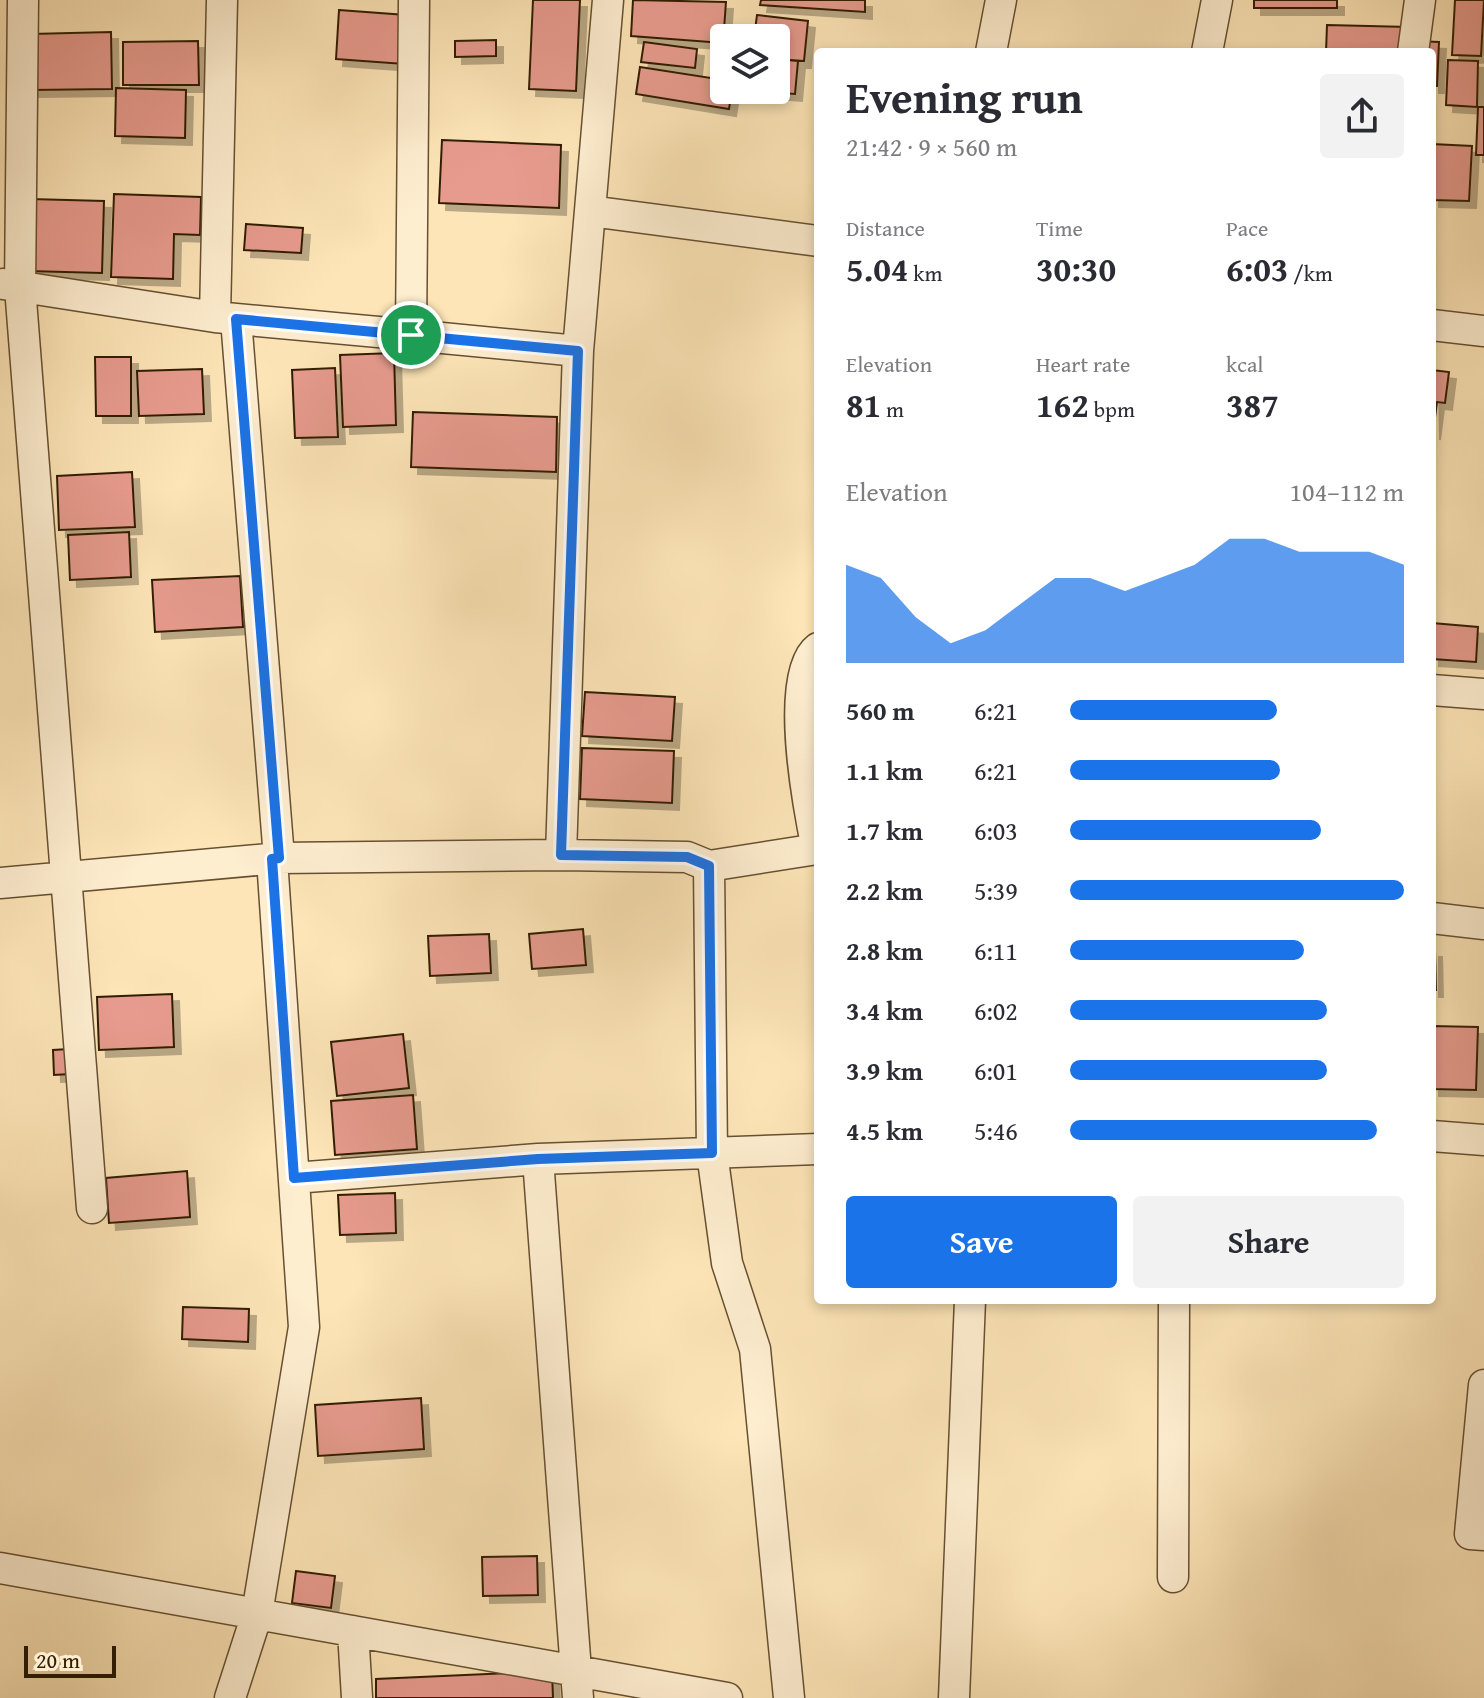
<!DOCTYPE html>
<html lang="en">
<head>
<meta charset="utf-8">
<style>
  body { margin:0; font-family:"Gentium Book Plus",serif; background:#f2f2f3; color:#2b2b33; height:100vh; display:flex; flex-direction:column; font-size:30px; white-space:nowrap }
  * { box-sizing:border-box; margin:0 }
  p { font-size:26px; color:#7c7c81 }
  .icon { flex:none; width:44px; height:44px; fill:none; stroke:currentColor; stroke-width:2; stroke-linecap:round; stroke-linejoin:round }
  .map { position:relative; flex:1; overflow:hidden }
  .panel { position:absolute; left:814px; top:48px; width:622px; height:1256px; display:flex; flex-direction:column; background:#fff; border-radius:8px; box-shadow:0 4px 12px #0003 }
  .panel>* { flex:none }
  .buttons { position:absolute; left:710px; top:24px; display:grid; gap:16px }
  .buttons a { display:grid; place-items:center; width:80px; height:80px; border-radius:8px; background:#fff; box-shadow:0 4px 12px #0003; font-size:40px }
  .scale { position:absolute; left:24px; bottom:20px; width:92px; box-sizing:border-box; padding-left:8px; border:4px solid #331f04; border-top:0; font-size:22px; line-height:28px; white-space:nowrap; color:#331f04; -webkit-text-stroke:6px #feeed0; paint-order:stroke }
  .pin { position:absolute; display:grid; place-items:center; width:68px; height:68px; color:#fff; margin:-34px; border:4px solid #fff; border-radius:50%; box-shadow:0 2px 8px #0007 }
  .round { display:grid; place-items:center; flex:none; width:84px; height:84px; border-radius:8px; background:#f2f2f3 }
  .head { display:flex; align-items:center; justify-content:space-between; height:136px; padding:0 32px }
  h1 { font-size:44px; font-weight:800; line-height:60px }
  .figures { display:grid; grid-template-columns:repeat(3,1fr); gap:12px; height:136px; padding:8px 32px }
  .figures div { display:grid; align-content:center }
  .figures b { font-size:34px; font-weight:800 }
  .figures small { font-size:22px; font-weight:400 }
  .figures p { font-size:22px }
  .chart { height:224px; padding:16px 32px }
  .chart p { display:flex; justify-content:space-between }
  .chart svg { width:100%; height:144px; margin-top:8px; fill:#1a73e8; opacity:.7 }
  .cta { display:flex; gap:16px; margin-top:auto; padding:16px 32px }
  .cta a { flex:1; height:92px; border-radius:8px; background:#1a73e8; color:#fff; font-size:32px; font-weight:800; line-height:92px; text-align:center }
  .cta a+a { background:#f2f2f3; color:#2b2b33 }
  ul { padding:0 32px; list-style:none; font-size:26px }
  li { display:grid; grid-template-columns:128px 96px 1fr; align-items:center; height:60px }
  li i { height:20px; border-radius:10px; background:#1a73e8 }
  .map>svg:first-child { display:block }
</style>
</head>
<body>
<div class="map">
<svg width="1484" height="1698" viewBox="0 0 1484 1698">
  <defs>
    <filter id="shadow"><feDropShadow dx="7" dy="7" stdDeviation="0" flood-color="#0004"/></filter>
  </defs>
  <rect width="100%" height="100%" fill="#fde5b7"/>
  <filter id="stains"><feTurbulence type="fractalNoise" baseFrequency=".0025" numOctaves="4"/><feColorMatrix values="0 0 0 0 .2 0 0 0 0 .09 0 0 0 0 .02 0 0 0 .5 -.17"/></filter>
  <radialGradient id="worn" r=".72"><stop offset=".6" stop-color="#630" stop-opacity="0"/><stop offset="1" stop-color="#630" stop-opacity=".3"/></radialGradient>
  <path fill="#e79b8e" stroke="#331f04" stroke-width="2" filter="url(#shadow)" d="M533 0H580L576 91 529 89Z
    M633 0 726 2 723 43 631 36Z
    M761 0H865V12L760 5Z
    M1254 0H1337V8H1254Z
    M1455 0H1484L1481 56 1452 55Z
    M339 10 406 15 404 64 336 59Z
    M757 15 808 21 804 61 776 59V38H754Z
    M1327 25 1409 27V52H1326Z
    M111 32 112 89 32 90 31 34Z
    M496 40V56L455 57V41Z
    M198 41 199 85H123V42Z
    M1415 41 1439 42 1437 86H1432V52H1415Z
    M644 42 697 49 695 68 641 62Z
    M776 59 798 61 795 94 742 90H776Z
    M1448 60 1478 61 1477 107 1446 105Z
    M640 67 724 80V90H732L729 109 636 94Z
    M116 88 186 90 185 138 115 136Z
    M1478 107H1484V155H1476Z
    M442 140 561 145 559 208 439 203Z
    M1432 144 1472 146 1469 201 1432 200Z
    M114 194 201 197 200 235 174 234 173 279 111 277Z
    M30 199 104 201 102 273 28 271Z
    M246 224 303 228 301 253 244 250Z
    M394 353 396 425 343 427 340 355Z
    M95 357H131V416H96Z
    M335 368 338 437 295 438 292 370Z
    M202 369 204 414 139 416 137 371Z
    M1432 370 1449 372 1445 403 1437 402 1433 433Z
    M413 412 557 417 556 472 411 467Z
    M132 472 135 527 59 530 57 476Z
    M129 532 131 577 70 580 68 535Z
    M240 576 243 627 155 632 152 580Z
    M1432 623 1478 627 1476 662 1432 659Z
    M585 692 675 697 672 741 582 736Z
    M582 748 674 751 672 803 580 799Z
    M583 929 586 965 532 969 529 934Z
    M489 934 491 973 430 976 428 936Z
    M1432 950H1435L1436 990H1432Z
    M172 994 174 1047 99 1050 97 997Z
    M1432 1026 1478 1027 1476 1090 1432 1089Z
    M403 1034 409 1088 337 1096 331 1042Z
    M69 1049 70 1074 54 1075 53 1050Z
    M413 1095 417 1149 335 1155 331 1101Z
    M187 1171 190 1217 109 1223 106 1178Z
    M395 1193 396 1233 340 1235 338 1195Z
    M183 1307 249 1309 248 1342 182 1339Z
    M421 1398 424 1449 318 1456 315 1405Z
    M537 1556 538 1595 483 1596 482 1557Z
    M296 1571 335 1576 331 1608 292 1603Z
    M552 1671 553 1698H376V1679Z"/>
  <g fill="none" stroke-linecap="round" stroke-linejoin="round">
    <defs>
      <path id="minor" d="M23 0 20 287 92 1208
        M991 52 1001 0
        M1207 52 1217 0
        M1413 52 1420 0
        M590 211 818 241
        M3 284 215 317 411 335 414 0
        M215 317 222 0
        M236 319 279 858
        M1432 325 1484 331
        M411 335 578 351 608 0
        M1432 690 1484 694
        M561 855 578 351
        M709 866 712 1153 727 1263 755 1349 789 1698
        M0 883 279 858 561 855 687 857 709 866 817 849C809 810 783 674 818 648
        M1432 918 1484 924
        M1432 1136 1484 1140
        M538 1159 578 1698
        M294 1178 538 1159 818 1149
        M1484 1385 1470 1534 1484 1535
        M0 1568 727 1698
        M1173 1577 1174 1300
        M353 1631 357 1698
        M230 1698 257 1614 304 1327 272 859
        M954 1698 970 1300"/>
    </defs>
    <use href="#minor" stroke="#665031" stroke-width="33"/>
    <use href="#minor" stroke="#feeed0" stroke-width="30"/>
  </g>
  <g fill="none" stroke-linecap="round" stroke-linejoin="round">
    <defs>
      <path id="route" d="M236 319 578 351 561 855 687 857 709 866 712 1153 538 1159 294 1178 272 859 279 858Z"/>
    </defs>
    <use href="#route" stroke="#fff" stroke-width="16"/>
    <use href="#route" stroke="#1a73e8" stroke-width="10"/>
  </g>
  <rect width="100%" height="100%" filter="url(#stains)"/>
  <rect width="100%" height="100%" fill="url(#worn)"/>
</svg>
<div class="buttons">
<a><svg class="icon" aria-label="layers" viewBox="0 0 24 24"><path d="M12 4l9 5-9 5-9-5zM3 14l9 5 9-5"/></svg></a>
</div>
<div class="scale">20 m</div>
<div class="pin" style="left:411px;top:335px;background:#1e9e55"><svg class="icon" aria-label="arrive" viewBox="0 0 24 24"><path d="M6 21V4h12l-3 4 3 4H6"/></svg></div>
<section class="panel">
<div class="head"><div><h1>Evening run</h1><p>21:42 · 9 × 560 m</p></div><a class="round"><svg class="icon" aria-label="share" viewBox="0 0 24 24"><path d="M12 15V3M7 8l5-5 5 5M5 13v7h14v-7"/></svg></a></div>
<div class="figures">
<div><p>Distance</p><b>5.04<small> km</small></b></div>
<div><p>Time</p><b>30:30</b></div>
<div><p>Pace</p><b>6:03<small> /km</small></b></div>
</div>
<div class="figures">
<div><p>Elevation</p><b>81<small> m</small></b></div>
<div><p>Heart rate</p><b>162<small> bpm</small></b></div>
<div><p>kcal</p><b>387</b></div>
</div>
<div class="chart"><p><span>Elevation</span>104–112 m</p>
<svg viewBox="0 0 160 44" preserveAspectRatio="none"><path d="M0 44V14L10 18L20 30L30 38L40 34L50 26L60 18L70 18L80 22L90 18L100 14L110 6L120 6L130 10L140 10L150 10L160 14V44z"/></svg>
</div>
<ul>
<li><b>560 m</b>6:21<i style="width:62%"></i></li>
<li><b>1.1 km</b>6:21<i style="width:63%"></i></li>
<li><b>1.7 km</b>6:03<i style="width:75%"></i></li>
<li><b>2.2 km</b>5:39<i style="width:100%"></i></li>
<li><b>2.8 km</b>6:11<i style="width:70%"></i></li>
<li><b>3.4 km</b>6:02<i style="width:77%"></i></li>
<li><b>3.9 km</b>6:01<i style="width:77%"></i></li>
<li><b>4.5 km</b>5:46<i style="width:92%"></i></li>
</ul>
<div class="cta"><a>Save</a><a>Share</a></div>
</section>
</div>
</body>
</html>
